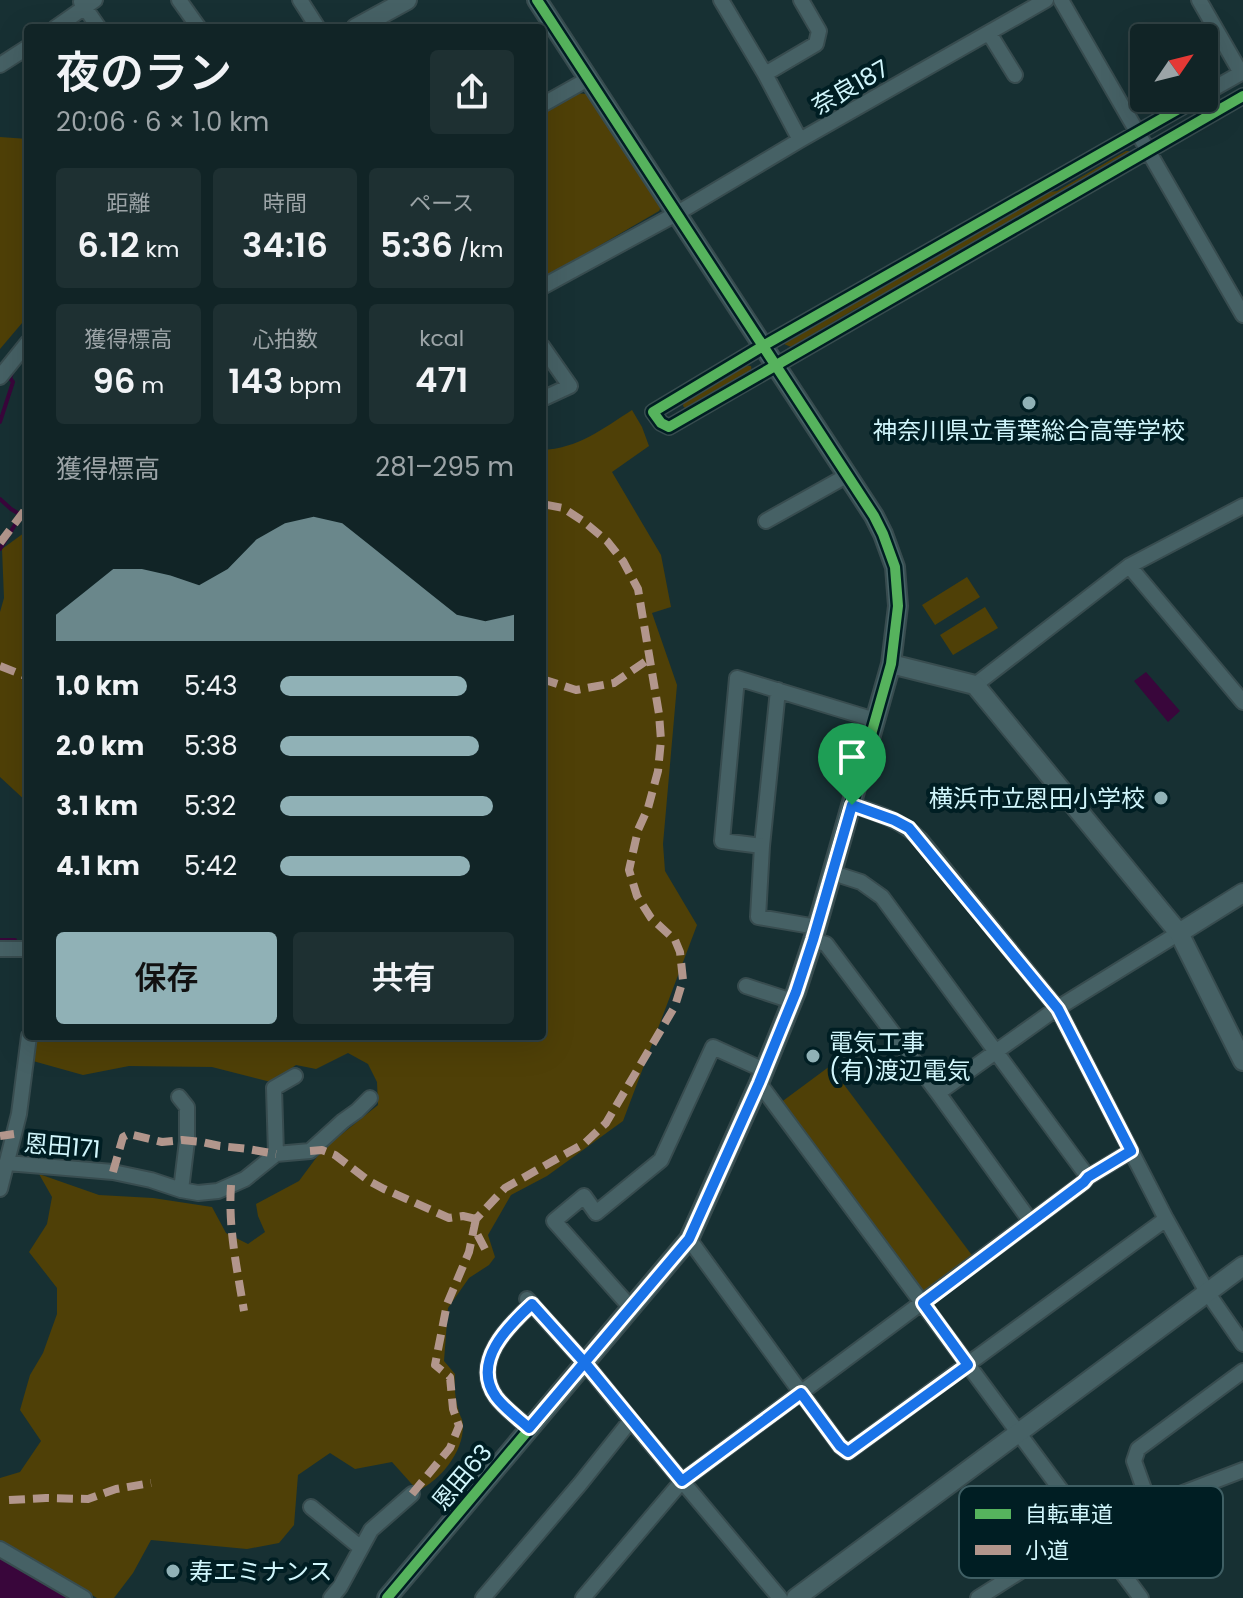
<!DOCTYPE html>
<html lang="ja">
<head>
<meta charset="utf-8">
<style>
  body { margin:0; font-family:Poppins,"Noto Sans JP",sans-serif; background:#1e3032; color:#f1f3f6; height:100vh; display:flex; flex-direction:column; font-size:30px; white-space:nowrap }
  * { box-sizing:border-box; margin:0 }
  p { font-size:26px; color:#9ca4a7 }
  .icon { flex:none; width:44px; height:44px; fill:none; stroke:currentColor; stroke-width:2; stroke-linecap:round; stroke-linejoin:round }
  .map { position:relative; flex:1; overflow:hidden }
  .sheet { position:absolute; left:24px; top:24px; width:522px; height:1016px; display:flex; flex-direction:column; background:#112426; border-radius:8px; box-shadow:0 8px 32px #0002,0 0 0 2px #304143 }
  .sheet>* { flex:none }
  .needle { width:52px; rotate:55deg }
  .controls { position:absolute; left:1130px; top:24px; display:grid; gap:16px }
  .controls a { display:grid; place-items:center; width:88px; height:88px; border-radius:8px; background:#112426; box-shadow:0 8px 32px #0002,0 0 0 2px #304143; font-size:40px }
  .pin { position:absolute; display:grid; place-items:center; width:68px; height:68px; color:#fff; margin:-82px -34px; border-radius:50% 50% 50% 0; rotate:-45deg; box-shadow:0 0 8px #0007 }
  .pin .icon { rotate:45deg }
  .round { display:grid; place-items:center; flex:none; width:84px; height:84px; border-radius:8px; background:#1e3032 }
  .summary { display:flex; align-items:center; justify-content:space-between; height:136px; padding:0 32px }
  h1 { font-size:44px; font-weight:600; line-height:60px }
  .stats { display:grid; grid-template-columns:repeat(3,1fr); gap:12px; height:136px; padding:8px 32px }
  .stats div { display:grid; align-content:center; border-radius:8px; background:#1e3032; text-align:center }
  .stats b { font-size:34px; font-weight:600 }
  .stats small { font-size:22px; font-weight:400 }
  .stats p { font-size:22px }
  .chart { height:224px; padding:16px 32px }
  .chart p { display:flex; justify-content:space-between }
  .chart svg { width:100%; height:144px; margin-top:8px; fill:#90b1b6; opacity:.7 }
  .action { display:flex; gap:16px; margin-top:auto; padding:16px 32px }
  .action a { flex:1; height:92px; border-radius:8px; background:#90b1b6; color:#111; font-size:32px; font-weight:600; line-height:92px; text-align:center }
  .action a+a { background:#1e3032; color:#f1f3f6 }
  ul { padding:0 32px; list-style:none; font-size:26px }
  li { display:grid; grid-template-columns:128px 96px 1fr; align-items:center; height:60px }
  li i { height:20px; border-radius:10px; background:#90b1b6 }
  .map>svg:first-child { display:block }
</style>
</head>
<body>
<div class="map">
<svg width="1243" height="1598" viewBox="0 0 1243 1598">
  <rect width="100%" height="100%" fill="#173033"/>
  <path fill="#4f4007" d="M574 93 587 94 661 207 659 211 542 279V112Z
    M0 137 28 139V316L0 349Z
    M1126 151H1129L1130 153 877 302 857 308 791 347 784 344 1043 193 1057 191Z
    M743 365 751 366 752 372 686 409 683 406 684 400Z
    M632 410 642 427 649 446 612 472 661 555 671 607 652 613 677 685 663 844 665 871 697 925 623 1121 547 1176 511 1195 488 1235 495 1257 489 1265 469 1278 448 1308 444 1361 455 1374C454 1386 455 1400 459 1412 461 1419 462 1417 463 1424 464 1452 441 1479 418 1491L392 1462 355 1469 330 1453 298 1475 294 1525 279 1543 247 1549 151 1540 133 1573 114 1598H97L0 1541V1478L20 1472 41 1441 20 1410 30 1375 43 1353 57 1314V1288L29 1252 47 1224 52 1197 39 1174 99 1195 153 1198 212 1207 226 1233 248 1244 265 1232 258 1216 256 1204 299 1181 322 1150 378 1105 377 1082 368 1064 348 1053 316 1069 296 1065 271 1082 212 1067 129 1066 83 1075 33 1061 36 1036H542V450C577 449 604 428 632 410Z
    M28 530V803L0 777V612L4 598 2 549Z
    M967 577 980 597 935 625 922 605Z
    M985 607 998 628 953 655 940 635Z
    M830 1066 977 1262 923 1303 776 1106Z"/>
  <path fill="#39063b" d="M1146 672 1180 711 1168 722 1134 681Z
    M0 1554 70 1598H0Z"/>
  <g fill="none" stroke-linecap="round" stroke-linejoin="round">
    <path stroke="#39063b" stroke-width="4" d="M0 422 13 382 10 378 13 370
      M0 499 11 509 21 515 0 549
      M0 940H15"/>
    <defs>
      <path id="minor" d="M179 0 199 28
        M300 0 318 28
        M721 0 765 74 800 140
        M1061 0 1243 315
        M1199 0 1241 73
        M81 2 99 28
        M55 28 95 0
        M989 33 1015 75
        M0 65 28 47
        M765 74 816 44 819 31 801 0
        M1204 94 1243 72
        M1198 98 763 346 653 412 661 423 669 427 1243 96
        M542 105 588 79
        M542 287 676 214 800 140 1046 0
        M542 346 570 386 542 399
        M0 377 28 342
        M766 521 848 475
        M1129 566 1243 702
        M975 685 1129 566 1243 506
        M852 805C877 813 901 820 920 839L1058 1009 1166 1219 1207 1292 1243 1344
        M762 846 778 690
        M833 873 861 882 882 897 1088 1177
        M817 927 758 917 762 846 722 841 737 678 875 720
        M813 940 826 944 938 1093 1031 1222
        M0 949H28
        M746 986 792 1001
        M759 1083 1141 1598
        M938 1093 1053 1011 1179 933
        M179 1097 187 1107V1141L181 1190
        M276 1154 274 1088 295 1076
        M7 1163 113 1172 151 1180 181 1190 198 1193 218 1191 245 1179 276 1154 310 1151 343 1121 357 1111 370 1098
        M0 1189 19 1114 29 1036
        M689 1239 840 1446 848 1452 1166 1219
        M527 1299 585 1363 631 1420 780 1598
        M632 1309 554 1221 584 1196 596 1213 661 1160 713 1047 764 1070
        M529 1428C518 1418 505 1409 496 1397 471 1362 508 1326 532 1304
        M1150 1506 1134 1461 1138 1449 1243 1371
        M311 1507 361 1548
        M0 1549 84 1598
        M331 1598 340 1587 371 1530 412 1494
        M483 1598 580 1484 631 1420
        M583 1598 682 1481 1084 1182 1088 1177 1131 1151
        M978 1598 1084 1531 1243 1470"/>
      <path id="tertiary" d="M356 28 407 0
        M891 664 975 685 1179 933 1243 1061
        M1179 933 1243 893
        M387 1598 689 1239 759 1083 796 992 813 940 891 664 898 606 895 567 883 534 874 516 537 0
        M796 1598 1243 1266"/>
    </defs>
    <use href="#minor" stroke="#384c4f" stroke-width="18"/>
    <use href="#tertiary" stroke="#384c4f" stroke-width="22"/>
    <use href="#minor" stroke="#466165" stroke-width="14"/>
    <use href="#tertiary" stroke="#466165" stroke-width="18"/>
    <path stroke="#b2968c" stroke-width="8" stroke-dasharray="16 8" stroke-linecap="butt" d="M0 543 28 506
      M0 666 28 677
      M542 679 576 690 614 683 649 659
      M0 1136 14 1134
      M310 1151 322 1150 335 1155 369 1181 384 1189 449 1218 463 1216 476 1219 474 1228
      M113 1172 123 1137 129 1134 162 1142 182 1140 202 1142 220 1146 248 1149 276 1154
      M231 1185C228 1228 237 1268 244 1311
      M485 1249 474 1228 476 1219 505 1188 585 1143 606 1123 675 1006 683 980 680 952 675 940 651 918 637 896 629 870 638 830 648 808 658 771 661 740 659 714 638 589 623 561 607 541 583 521 563 508 542 504
      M412 1494 450 1448 459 1426 453 1409 450 1377 435 1365 447 1304 469 1252 474 1228
      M9 1500 46 1498 88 1499 116 1489 151 1483"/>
    <defs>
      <path id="cycleway" d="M1198 98 763 346 653 412 661 423 669 427 1243 96
        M387 1598 689 1239 759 1083 796 992 813 940 891 664 898 606 895 567 883 534 874 516 537 0"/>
    </defs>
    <use href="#cycleway" stroke="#001e23" stroke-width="15"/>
    <use href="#cycleway" stroke="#56b35d" stroke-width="10"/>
  </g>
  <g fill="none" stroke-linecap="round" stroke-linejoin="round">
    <defs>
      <path id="route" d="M852 805 813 940 796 992 759 1083 689 1239 529 1428C518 1418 505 1409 496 1397 471 1362 508 1326 532 1304L585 1363 682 1481 801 1393 840 1446 848 1452 968 1365 923 1303 1084 1182 1088 1177 1131 1151 1058 1009 909 828 894 820 852 805"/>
    </defs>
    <use href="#route" stroke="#fff" stroke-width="16"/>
    <use href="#route" stroke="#1a73e8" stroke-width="10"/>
  </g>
  <g fill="#90b1b6" stroke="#001e23" stroke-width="3">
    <circle cx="1029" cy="403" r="8"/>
    <circle cx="1161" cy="798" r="8"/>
    <circle cx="813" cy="1056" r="8"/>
    <circle cx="173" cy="1571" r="8"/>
  </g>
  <g text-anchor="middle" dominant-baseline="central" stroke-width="8" stroke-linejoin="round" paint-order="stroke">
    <g font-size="24" fill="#d1f6fc" stroke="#001e23">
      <text transform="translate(850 87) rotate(-30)">奈良187</text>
      <text transform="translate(62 1146) rotate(5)">恩田171</text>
      <text transform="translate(462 1477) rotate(-50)">恩田63</text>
    </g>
    <g font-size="24" fill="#d1f6fc" stroke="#001e23" text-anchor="start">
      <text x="1029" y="430" text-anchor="middle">神奈川県立青葉総合高等学校</text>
      <text x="1145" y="798" text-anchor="end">横浜市立恩田小学校</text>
      <text x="829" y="1042">電気工事<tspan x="829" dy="28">(有)渡辺電気</tspan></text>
      <text x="189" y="1571">寿エミナンス</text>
    </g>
  </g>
  <rect x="959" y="1486" width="264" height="92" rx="12" fill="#001e23" stroke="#3f5f64" stroke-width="2"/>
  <rect x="975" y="1509" width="36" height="10" fill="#56b35d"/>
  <rect x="975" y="1545" width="36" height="10" fill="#b2968c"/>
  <g font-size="22" fill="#d1f6fc">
    <text x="1025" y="1522">自転車道</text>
    <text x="1025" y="1558">小道</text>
  </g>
</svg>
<div class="controls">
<a><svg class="needle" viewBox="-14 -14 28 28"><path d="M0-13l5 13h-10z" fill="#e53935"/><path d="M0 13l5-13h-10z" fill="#9ca4a7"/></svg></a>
</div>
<div class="pin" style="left:852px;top:805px;background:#1e9e55"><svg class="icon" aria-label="arrive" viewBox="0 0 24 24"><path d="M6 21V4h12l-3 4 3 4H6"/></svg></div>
<section class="sheet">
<div class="summary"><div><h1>夜のラン</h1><p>20:06 · 6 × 1.0 km</p></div><a class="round"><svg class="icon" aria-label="share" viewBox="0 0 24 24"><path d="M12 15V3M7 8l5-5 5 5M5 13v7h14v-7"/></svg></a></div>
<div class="stats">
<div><p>距離</p><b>6.12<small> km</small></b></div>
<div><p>時間</p><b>34:16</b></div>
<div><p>ペース</p><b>5:36<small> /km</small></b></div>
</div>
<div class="stats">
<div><p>獲得標高</p><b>96<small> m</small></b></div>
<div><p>心拍数</p><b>143<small> bpm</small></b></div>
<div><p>kcal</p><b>471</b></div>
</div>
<div class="chart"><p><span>獲得標高</span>281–295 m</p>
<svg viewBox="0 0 160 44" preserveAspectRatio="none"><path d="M0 44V36L10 29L20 22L30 22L40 24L50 27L60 22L70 13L80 8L90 6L100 8L110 15L120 22L130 29L140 36L150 38L160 36V44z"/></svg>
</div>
<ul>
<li><b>1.0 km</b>5:43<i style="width:80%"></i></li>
<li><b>2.0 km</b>5:38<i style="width:85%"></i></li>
<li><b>3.1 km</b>5:32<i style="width:91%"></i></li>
<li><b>4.1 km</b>5:42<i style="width:81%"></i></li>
</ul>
<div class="action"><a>保存</a><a>共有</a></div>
</section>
</div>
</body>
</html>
